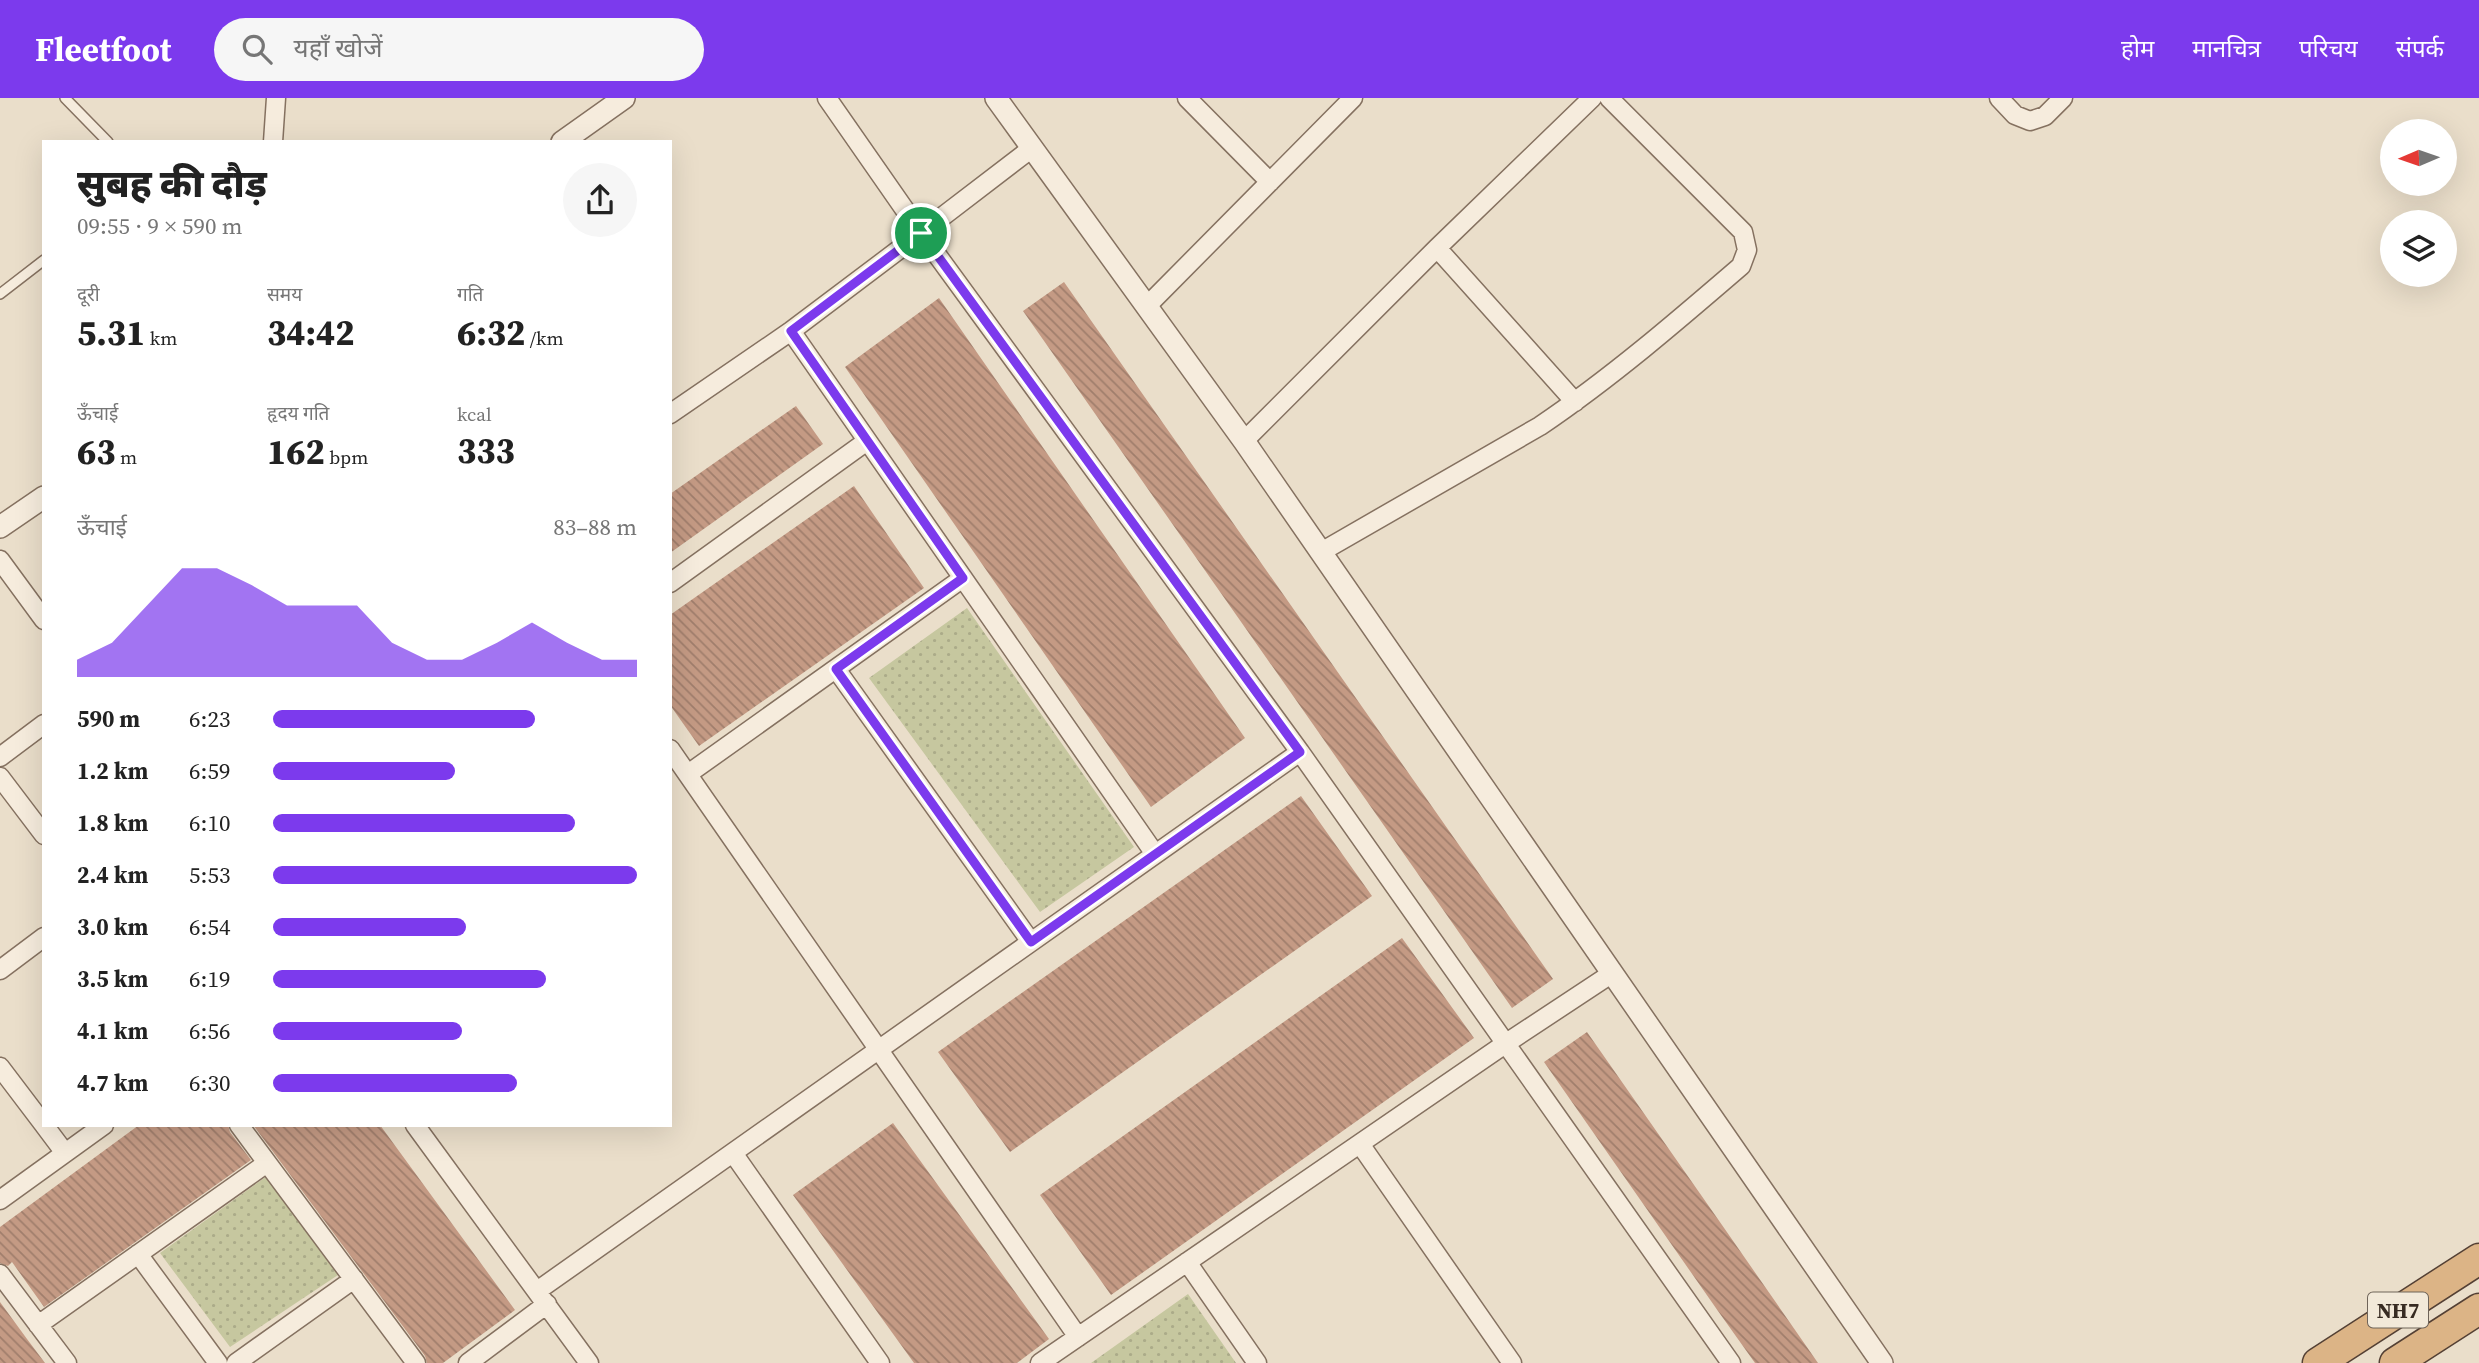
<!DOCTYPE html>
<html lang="hi">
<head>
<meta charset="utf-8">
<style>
  body { margin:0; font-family:"Source Serif 4","Noto Sans Devanagari",serif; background:#f6f6f6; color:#222; height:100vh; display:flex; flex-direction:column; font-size:26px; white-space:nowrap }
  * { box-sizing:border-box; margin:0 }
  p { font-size:23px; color:#767676 }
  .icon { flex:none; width:38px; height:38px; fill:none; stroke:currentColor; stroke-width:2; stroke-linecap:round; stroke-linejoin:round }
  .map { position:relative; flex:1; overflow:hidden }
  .side { position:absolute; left:42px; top:42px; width:630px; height:987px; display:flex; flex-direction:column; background:#fff; border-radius:0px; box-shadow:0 7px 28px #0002 }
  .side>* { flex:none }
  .needle { width:46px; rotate:268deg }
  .controls { position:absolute; left:2380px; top:21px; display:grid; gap:14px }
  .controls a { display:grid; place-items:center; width:77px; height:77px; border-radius:50%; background:#fff; box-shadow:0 7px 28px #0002; font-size:35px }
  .pin { position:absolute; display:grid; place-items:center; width:60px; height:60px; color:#fff; margin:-30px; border:4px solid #fff; border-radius:50%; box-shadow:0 2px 7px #0007 }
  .round { display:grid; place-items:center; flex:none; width:74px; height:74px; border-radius:37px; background:#f6f6f6 }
  .headline { display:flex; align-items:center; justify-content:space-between; height:119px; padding:0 35px }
  h1 { font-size:38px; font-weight:800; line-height:52px }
  .metrics { display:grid; grid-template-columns:repeat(3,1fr); gap:10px; height:119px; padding:7px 35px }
  .metrics div { display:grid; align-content:center }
  .metrics b { font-size:35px; font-weight:800 }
  .metrics small { font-size:19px; font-weight:400 }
  .metrics p { font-size:19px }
  .chart { height:196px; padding:14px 35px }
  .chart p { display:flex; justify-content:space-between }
  .chart svg { width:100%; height:126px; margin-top:7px; fill:#7c3aed; opacity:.7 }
  ul { padding:0 35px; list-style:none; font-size:23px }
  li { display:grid; grid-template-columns:112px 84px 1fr; align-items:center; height:52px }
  li i { height:18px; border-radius:9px; background:#7c3aed }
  header { display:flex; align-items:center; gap:42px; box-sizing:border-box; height:98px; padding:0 35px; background:#7c3aed; color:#fff }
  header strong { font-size:33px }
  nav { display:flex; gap:38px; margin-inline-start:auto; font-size:24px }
  .search { width:490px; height:63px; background:#f6f6f6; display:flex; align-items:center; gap:18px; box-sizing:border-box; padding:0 24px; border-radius:38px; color:#767676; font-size:26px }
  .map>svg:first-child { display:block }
</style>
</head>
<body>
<header>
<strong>Fleetfoot</strong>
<div class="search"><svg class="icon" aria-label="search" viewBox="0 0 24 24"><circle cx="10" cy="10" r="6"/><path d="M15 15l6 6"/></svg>यहाँ खोजें</div>
<nav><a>होम</a><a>मानचित्र</a><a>परिचय</a><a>संपर्क</a></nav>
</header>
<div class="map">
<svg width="2479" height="1265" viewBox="0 0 2479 1265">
  <defs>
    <pattern id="park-dots" width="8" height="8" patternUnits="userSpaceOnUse" patternTransform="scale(1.75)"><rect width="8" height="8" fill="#c6c79f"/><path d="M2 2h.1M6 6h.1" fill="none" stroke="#abab89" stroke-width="1.8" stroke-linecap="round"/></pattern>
    <pattern id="building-back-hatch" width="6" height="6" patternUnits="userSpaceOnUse" patternTransform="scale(1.75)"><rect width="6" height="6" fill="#c49a84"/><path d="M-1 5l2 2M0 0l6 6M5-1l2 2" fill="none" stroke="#a07e6c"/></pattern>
  </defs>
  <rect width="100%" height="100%" fill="#eadeca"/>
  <path fill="url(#park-dots)" d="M967 510 1134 749 1040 814 869 580Z
    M267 1078 338 1177 230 1249 160 1155Z
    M1188 1196 1236 1265H1091Z"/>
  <path fill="url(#building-back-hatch)" d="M1064 184 1553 881 1512 910 1023 213Z
    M939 200 1245 640 1151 709 845 269Z
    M796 308 823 346 670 455V396Z
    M854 388 924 490 699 648 670 607V517Z
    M1301 698 1372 798 1010 1054 938 954Z
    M1402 840 1474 940 1111 1197 1040 1097Z
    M1587 934 1722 1127 1818 1265H1755L1718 1213 1544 964Z
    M893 1025 1049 1241 1017 1265H914L793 1097Z
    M139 1027H228L230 1034 251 1062 44 1209 12 1164 8 1168 0 1165V1129Z
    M253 1027H380L515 1212 443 1265H427L425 1258Z
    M0 1204 27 1241 45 1265H0Z"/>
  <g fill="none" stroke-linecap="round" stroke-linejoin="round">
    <defs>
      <path id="service" d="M65 0 108 44
        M0 196 44 162"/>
      <path id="minor" d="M827 0 921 135 1032 50
        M1187 0 1270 84
        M1999 0 2015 17 2030 23 2045 18 2063 0
        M273 44 276 0
        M1437 150 1575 304
        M1146 209 1353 0
        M791 233 1155 756
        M1244 343 1437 150 1592 0
        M1321 454 1540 328C1611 280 1676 224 1741 168L1747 152 1743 134 1609 0
        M0 462 44 522
        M670 485 867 343
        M836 571 1031 844
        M670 651 1078 1239
        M1300 654 1731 1265
        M0 659 44 626
        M688 676 963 480
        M0 679 44 737
        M0 872 44 839
        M0 969 44 1027
        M44 1027 65 1055
        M239 1027 416 1265
        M415 1027 589 1265
        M1360 1046 1512 1265
        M733 1055 880 1265
        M0 1102 104 1027
        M138 1156 218 1265
        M1187 1164 1257 1265
        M0 1176 67 1265
        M537 1193 1300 654 921 135 791 233 670 316
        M38 1227 267 1065
        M236 1265 354 1181
        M468 1265 547 1206
        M1040 1265 1505 946 1611 876"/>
      <path id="tertiary" d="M996 0 1244 343 1882 1265
        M562 44 624 0
        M0 429 44 399"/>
      <path id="trunk" d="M2318 1265 2479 1161
        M2395 1265 2479 1211"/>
    </defs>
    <use href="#service" stroke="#857160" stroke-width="12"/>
    <use href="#minor" stroke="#857160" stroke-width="21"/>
    <use href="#tertiary" stroke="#857160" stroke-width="24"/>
    <use href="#trunk" stroke="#544034" stroke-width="33"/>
    <use href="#service" stroke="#f6ecdd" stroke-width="9"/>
    <use href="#minor" stroke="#f6ecdd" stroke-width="18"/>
    <use href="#tertiary" stroke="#f6ecdd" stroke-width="21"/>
    <use href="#trunk" stroke="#dcb486" stroke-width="30"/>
  </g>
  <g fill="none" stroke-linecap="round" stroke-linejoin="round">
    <defs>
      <path id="route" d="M921 135 1300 654 1031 844 836 571 963 480 791 233Z"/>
    </defs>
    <use href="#route" stroke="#fff" stroke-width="14"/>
    <use href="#route" stroke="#7c3aed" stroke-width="9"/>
  </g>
  <g text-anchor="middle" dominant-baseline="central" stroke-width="6" stroke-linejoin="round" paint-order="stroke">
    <rect fill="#f2e9d9" stroke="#6f6459" stroke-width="2" x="2368" y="1194.5" width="60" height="35" rx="5"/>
    <g font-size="21" font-weight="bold" fill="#372b22">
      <text x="2398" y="1212">NH7</text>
    </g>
  </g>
</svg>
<div class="controls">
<a><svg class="needle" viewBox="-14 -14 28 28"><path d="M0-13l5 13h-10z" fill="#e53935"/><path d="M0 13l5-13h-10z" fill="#767676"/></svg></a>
<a><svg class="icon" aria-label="layers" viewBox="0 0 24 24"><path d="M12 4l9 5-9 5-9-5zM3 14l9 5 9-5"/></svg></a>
</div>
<div class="pin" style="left:921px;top:135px;background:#1e9e55"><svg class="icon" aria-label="arrive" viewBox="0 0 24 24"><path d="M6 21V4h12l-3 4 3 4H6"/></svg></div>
<section class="side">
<div class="headline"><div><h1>सुबह की दौड़</h1><p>09:55 · 9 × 590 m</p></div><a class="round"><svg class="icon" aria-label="share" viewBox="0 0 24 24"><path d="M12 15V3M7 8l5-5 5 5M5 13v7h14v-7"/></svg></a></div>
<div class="metrics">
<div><p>दूरी</p><b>5.31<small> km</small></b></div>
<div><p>समय</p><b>34:42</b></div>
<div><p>गति</p><b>6:32<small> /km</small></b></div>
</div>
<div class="metrics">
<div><p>ऊँचाई</p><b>63<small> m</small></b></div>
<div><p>हृदय गति</p><b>162<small> bpm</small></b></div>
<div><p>kcal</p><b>333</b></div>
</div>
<div class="chart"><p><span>ऊँचाई</span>83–88 m</p>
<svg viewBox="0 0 160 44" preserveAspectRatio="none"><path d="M0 44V38L10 32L20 19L30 6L40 6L50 12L60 19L70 19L80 19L90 32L100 38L110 38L120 32L130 25L140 32L150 38L160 38V44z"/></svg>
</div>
<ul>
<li><b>590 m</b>6:23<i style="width:72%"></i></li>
<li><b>1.2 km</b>6:59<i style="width:50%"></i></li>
<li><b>1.8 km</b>6:10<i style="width:83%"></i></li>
<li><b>2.4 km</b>5:53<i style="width:100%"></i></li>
<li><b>3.0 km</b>6:54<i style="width:53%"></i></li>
<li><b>3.5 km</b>6:19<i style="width:75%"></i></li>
<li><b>4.1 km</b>6:56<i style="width:52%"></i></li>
<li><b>4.7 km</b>6:30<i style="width:67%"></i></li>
</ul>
</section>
</div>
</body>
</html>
